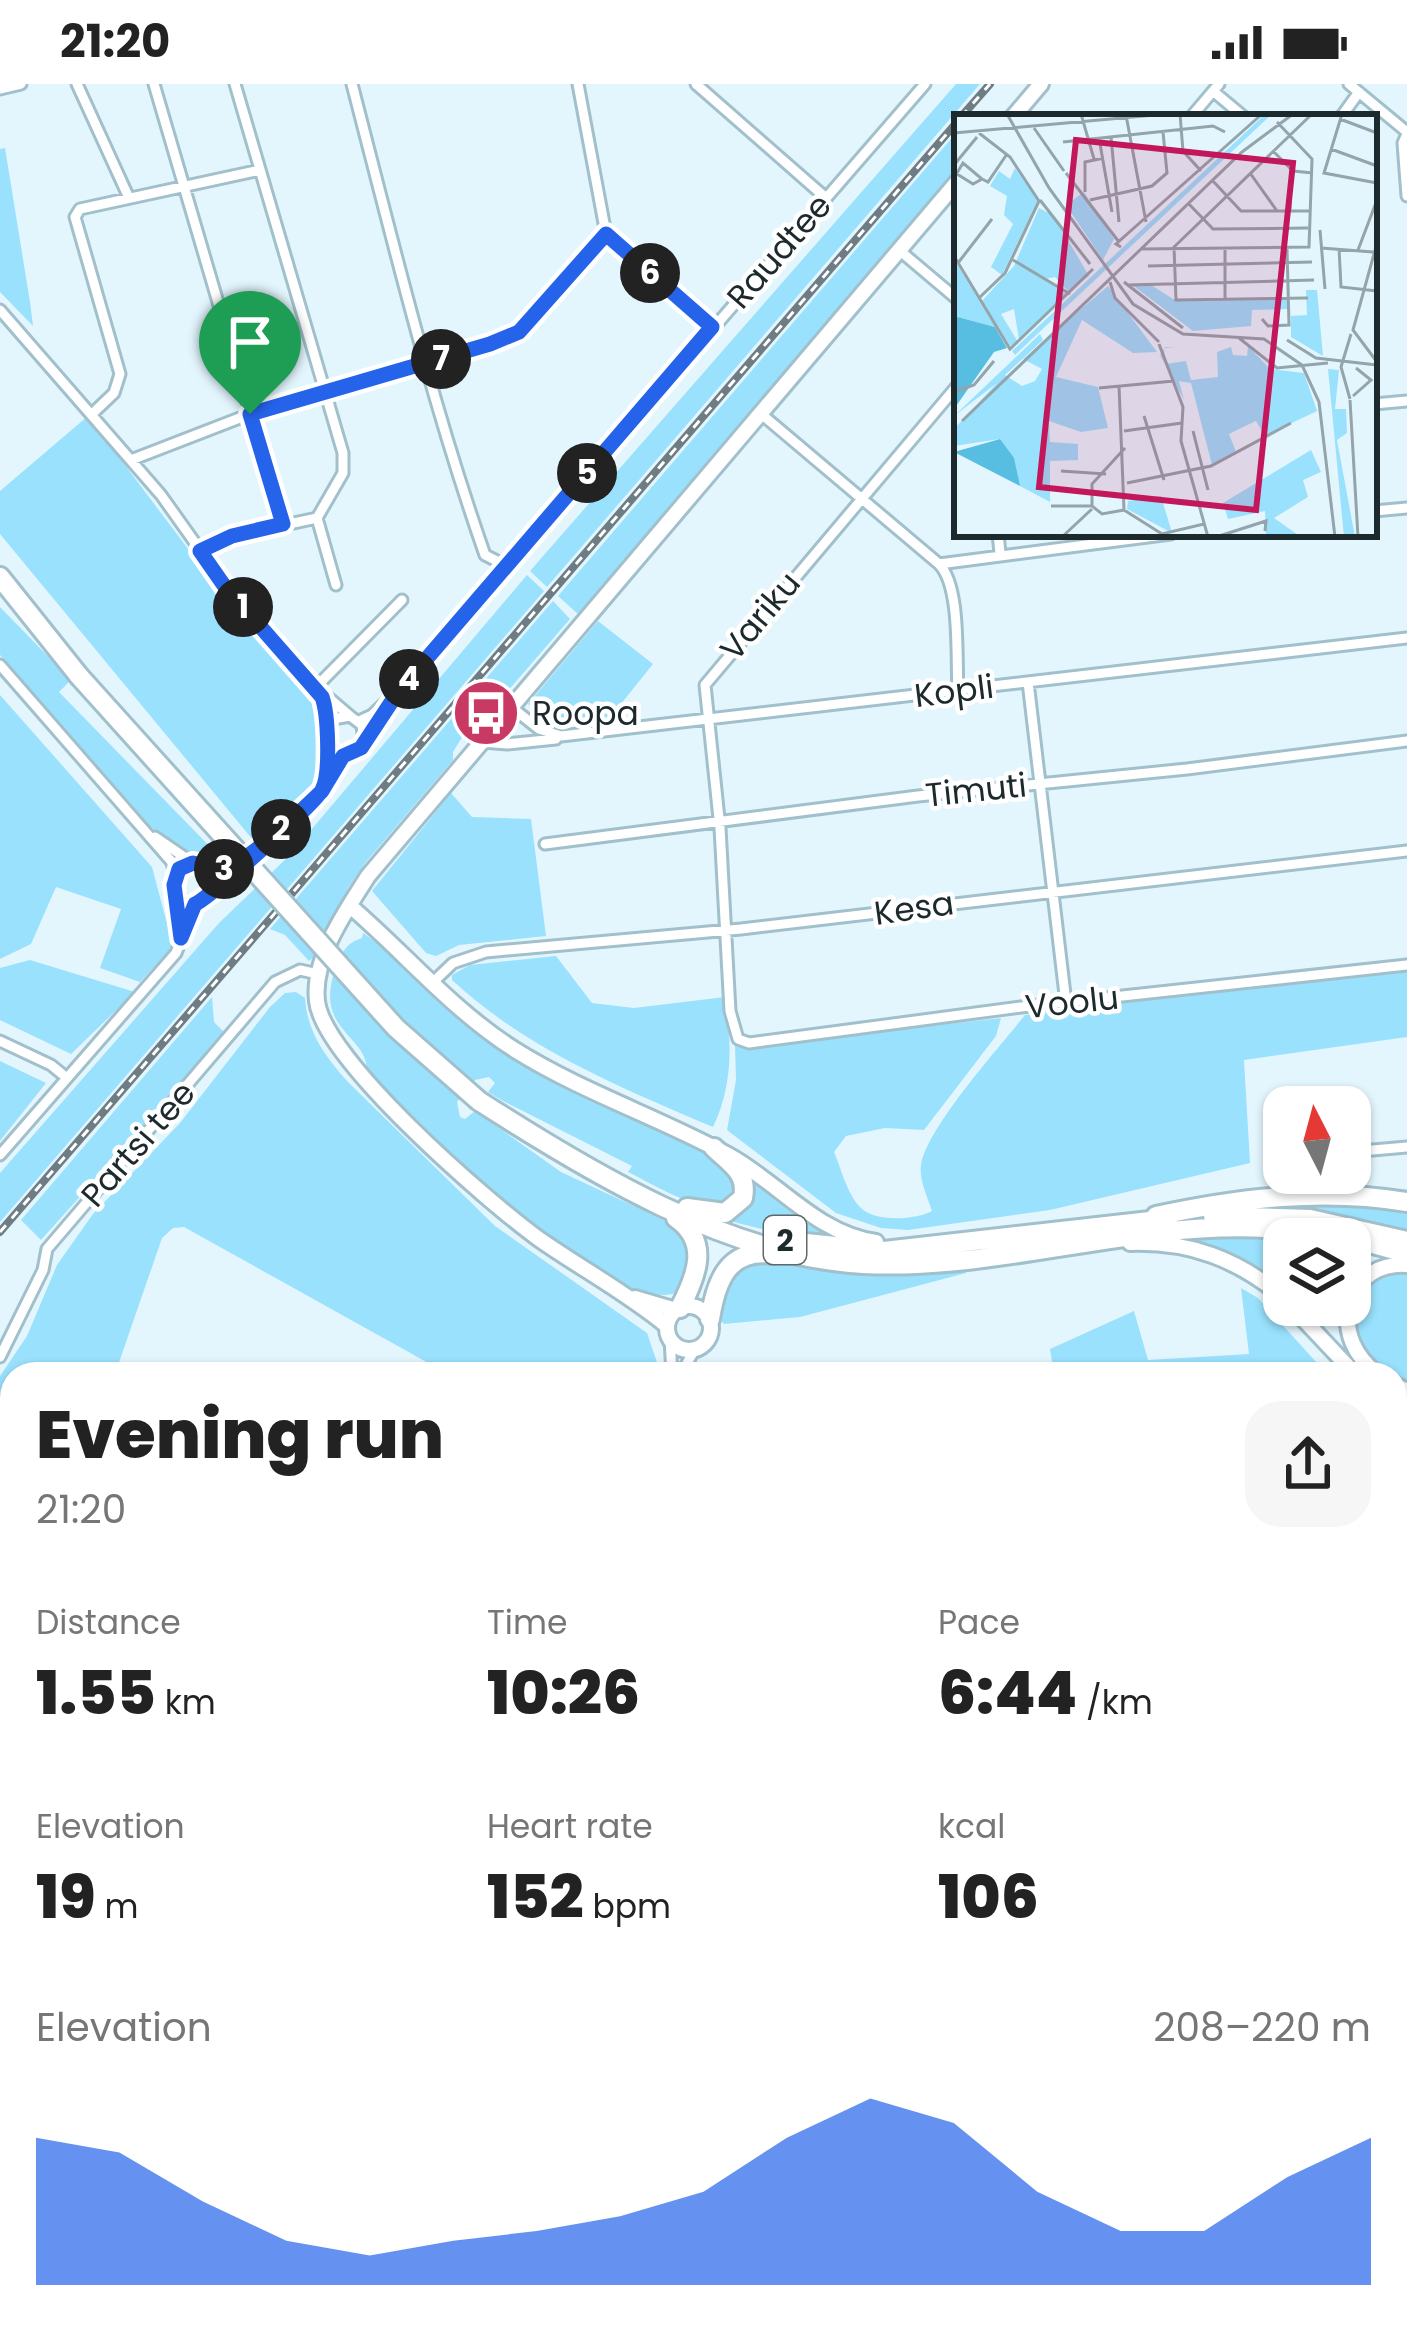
<!DOCTYPE html>
<html lang="en">
<head>
<meta charset="utf-8">
<style>
  body { margin:0; font-family:Poppins,sans-serif; background:#f6f6f6; color:#222; height:100vh; display:flex; flex-direction:column; font-size:45px; white-space:nowrap }
  * { box-sizing:border-box; margin:0 }
  p { font-size:39px; color:#767676 }
  .icon { flex:none; width:66px; height:66px; fill:none; stroke:currentColor; stroke-width:2; stroke-linecap:round; stroke-linejoin:round }
  .map { position:relative; flex:1; overflow:hidden }
  .sheet { position:absolute; left:0px; top:1278px; width:1407px; height:972px; display:flex; flex-direction:column; background:#fff; border-radius:36px 36px 0 0; box-shadow:0 3px 9px #0004 }
  .sheet>* { flex:none }
  .needle { width:78px; rotate:354deg }
  .controls { position:absolute; left:1263px; top:1002px; display:grid; gap:24px }
  .controls a { display:grid; place-items:center; width:108px; height:108px; border-radius:24px; background:#fff; box-shadow:0 3px 9px #0004; font-size:60px }
  .pin { position:absolute; display:grid; place-items:center; width:102px; height:102px; color:#fff; margin:-123px -51px; border-radius:50% 50% 50% 0; rotate:-45deg; box-shadow:0 0 12px #0007 }
  .pin .icon { rotate:45deg }
  .km { position:absolute; width:60px; height:60px; margin:-30px; border-radius:50%; background:#222; color:#fff; font-size:33px; line-height:60px; text-align:center }
  .round { display:grid; place-items:center; flex:none; width:126px; height:126px; border-radius:36px; background:#f6f6f6 }
  .head { display:flex; align-items:center; justify-content:space-between; height:204px; padding:0 36px }
  h1 { font-size:66px; font-weight:800; line-height:90px }
  .stats { display:grid; grid-template-columns:repeat(3,1fr); gap:18px; height:204px; padding:12px 36px }
  .stats div { display:grid; align-content:center }
  .stats b { font-size:60px; font-weight:800 }
  .stats small { font-size:33px; font-weight:400 }
  .stats p { font-size:33px }
  .chart { height:336px; padding:24px 36px }
  .chart p { display:flex; justify-content:space-between }
  .chart svg { width:100%; height:216px; margin-top:12px; fill:#2563eb; opacity:.7 }
  .status { display:flex; justify-content:space-between; align-items:center; height:84px; padding:0 60px; background:#fff; direction:ltr }
  .status svg { height:33px; fill:currentColor }
  .map>svg:first-child { display:block }
</style>
</head>
<body>
<div class="status"><b>21:20</b><svg viewBox="0 0 49 12"><path d="M0 12V9h3v3zM5 12V6h3v6zM10 12V3h3v9zM15 12V0h3v12zM26 1h20v11H26zM47 4h2v5h-2z"/></svg></div>
<div class="map">
<svg width="1407" height="2250" viewBox="0 0 1407 2250">
  <rect width="100%" height="100%" fill="#e3f6fe"/>
  <path fill="#9ae1fd" d="M956 0H980L547 503 530 487Z
    M957 48V89L578 530 558 512Z
    M5 64 30 218 33 242 0 208V65Z
    M88 332 219 506 313 610 320 670 317 695 253 756 0 450V407Z
    M527 491 544 507 0 1138V1089L219 839 289 772Z
    M553 517 570 535 507 608 480 624 453 668V676L365 779 348 804 318 870 309 877 285 851 270 845Z
    M0 523 71 596 59 608 224 777 208 778 184 768 151 743 0 571Z
    M598 537 653 580 608 636 557 642 528 620Z
    M0 611 152 783 173 862 140 898 100 884 121 825 56 803 31 860 0 875Z
    M451 709 472 733 531 735 546 852 459 861 436 872 426 869 372 807Z
    M363 849C389 866 408 890 431 911 468 947 515 977 561 1001 613 1029 704 1050 737 1100L732 1119C699 1131 657 1102 628 1088L632 1082 501 1016 488 1008 495 999 489 993 475 996 457 1018 460 1033 465 1035 475 1027 561 1088 668 1138 681 1150 692 1176 680 1207C614 1242 414 1032 367 986 366 949 311 946 337 881 343 866 347 859 362 854Z
    M556 872 592 919 634 924 725 913C732 959 733 1001 713 1043 622 1004 526 965 452 896V891L470 881Z
    M30 876 135 908 71 970 0 936V884Z
    M1407 885V953L1244 976 1250 1079 1050 1126 908 1146 881 1144 836 1129 727 1046 736 996 735 960 745 963 1001 934 996 952 924 1046 885 1044 846 1052 834 1068C841 1084 847 1109 859 1122 873 1139 916 1136 932 1127 927 1112 919 1096 921 1081 927 1043 999 964 1025 931Z
    M296 908 305 914C307 948 325 972 347 997L495 1142 647 1249 661 1290H448L184 1143 173 1144 162 1154 115 1290H12V2238H67L68 2250H0V1292L27 1252 57 1181 93 1130 180 1039 270 923 285 909Z
    M212 913 214 938 226 950 41 1156 21 1136Z
    M0 977 46 999 0 1057Z
    M749 1091 850 1158 807 1156 725 1136Z
    M1287 1116 1407 1124V1150L1318 1130 1242 1123Z
    M1225 1148 1322 1155H1284V1207C1252 1176 1215 1162 1172 1154Z
    M754 1176 849 1187 917 1189 965 1184 966 1189 800 1233 724 1240 719 1234C719 1203 729 1192 754 1176Z
    M1407 1185V1299C1394 1293 1379 1287 1368 1274 1348 1251 1345 1206 1378 1191 1387 1188 1398 1187 1407 1185Z
    M1241 1204 1258 1214 1327 1290H1054L1050 1265 1134 1227 1148 1276 1249 1270Z
    M1395 1339 1407 1344V1767L1395 1750Z
    M1407 2065V2250H1194L1188 2238H1395V2074Z"/>
  <g fill="none" stroke-linecap="round" stroke-linejoin="round">
    <defs>
      <path id="street" d="M77 0 129 114
        M154 0 283 440
        M235 0 343 369V389L317 434 336 501
        M352 0C393 158 431 317 485 471L505 481
        M696 0 826 114
        M1349 0 1407 48
        M0 5 21 0
        M1213 7 1244 33
        M1191 33 1219 0
        M1341 33 1359 8
        M1407 50 1403 59 1407 112
        M606 150 712 243
        M899 166 957 215
        M0 226 161 411 225 501 316 603 350 632
        M957 302 705 601 720 744 730 927 738 955 749 959 1021 923 1407 881
        M1374 320 1407 317
        M759 328 939 480 1171 450
        M92 330 114 309 120 290 75 133 80 125 260 86
        M131 376 250 330 490 260 519 248 606 150 578 0
        M1374 427 1407 424
        M998 450 1000 469
        M200 467 233 452 317 434
        M939 480C961 502 956 574 958 606
        M0 581 171 777 176 790
        M1028 598 1066 919
        M316 603 402 516
        M318 608 328 639
        M510 622 539 645 561 652 1407 554
        M359 637 372 631 406 599 925 0
        M364 658 362 641 350 632 333 635C314 658 337 681 361 664L394 614
        M483 658 507 660 556 655
        M322 707 327 665
        M155 753 193 779
        M545 760 918 712 1187 685 1407 657
        M174 799a20 20 0 1 1 40 0a20 20 0 1 1-40 0Z
        M209 785H226L238 779 271 754 328 703 343 672
        M214 804 242 786 268 759
        M178 811 181 853
        M431 900 453 879 486 868 741 845 1407 767
        M0 957 51 981 67 994
        M1350 1068 1407 1063
        M0 1071 176 869 195 820
        M670 1255 672 1290
        M0 1273 43 1186 47 1165 275 898 300 886 318 890
        M681 1290 695 1265
        M1395 1791 1407 1782
        M340 2238 341 2250
        M1028 2238 1032 2250
        M128 2243 212 2238
        M560 2250V2238"/>
      <path id="secondary" d="M1013 33 1041 0
        M350 822C405 869 452 926 515 966 582 1008 658 1033 728 1071 778 1098 817 1150 876 1158
        M1130 1159C1190 1157 1238 1175 1284 1214
        M635 1214 676 1226
        M1350 1214C1361 1192 1381 1179 1407 1181
        M1290 1221 1355 1290
        M1348 1221C1345 1250 1354 1271 1377 1290
        M667 1244a22 22 0 1 1 44 0a22 22 0 1 1-44 0Z
        M667 1242C627 1209 582 1185 539 1155 488 1118 323 975 317 917 312 874 346 827 368 792L957 98
        M1395 1301 1407 1307
        M1395 1314 1407 1319"/>
      <path id="highway" d="M0 493 79 592
        M479 1017C589 1088 730 1173 863 1180 964 1185 1063 1159 1163 1148 1245 1138 1328 1144 1407 1170
        M687 1124 725 1129 743 1114C748 1089 731 1080 714 1064
        M1156 1132C1239 1114 1323 1104 1407 1118
        M1213 1132 1310 1135 1407 1157
        M676 1134C711 1158 696 1193 680 1224
        M796 1158 884 1167 1168 1135
        M710 1235C716 1197 728 1164 773 1170"/>
    </defs>
    <use href="#street" stroke="#a1c0cc" stroke-width="15"/>
    <use href="#secondary" stroke="#a1c0cc" stroke-width="20"/>
    <use href="#highway" stroke="#a1c0cc" stroke-width="24"/>
    <use href="#street" stroke="#fff" stroke-width="9"/>
    <use href="#secondary" stroke="#fff" stroke-width="14"/>
    <use href="#highway" stroke="#fff" stroke-width="18"/>
    <defs>
      <path id="rail" d="M961 33 990 0
        M0 1148 957 38"/>
    </defs>
    <use href="#rail" stroke="#6e7d83" stroke-width="8"/>
    <use href="#rail" stroke="#fff" stroke-width="3" stroke-dasharray="9" stroke-linecap="butt"/>
    <defs>
      <path id="highway-bridge" d="M79 592 396 944 479 1017"/>
    </defs>
    <use href="#highway-bridge" stroke="#a1c0cc" stroke-width="24" stroke-linecap="butt"/>
    <use href="#highway-bridge" stroke="#fff" stroke-width="18"/>
  </g>
  <g fill="none" stroke-linecap="round" stroke-linejoin="round">
    <defs>
      <path id="route" d="M250 330 283 440 232 452 200 467 223 500 322 613C328 629 331 690 322 706 315 720 208 815 195 820L181 854 174 801 179 785 193 779C203 781 211 787 221 785 246 782 302 726 322 707L343 672 361 664 398 608 712 243 606 150 519 248 490 260 250 330"/>
    </defs>
    <use href="#route" stroke="#fff" stroke-width="24"/>
    <use href="#route" stroke="#2563eb" stroke-width="15"/>
  </g>
  <defs>
    <symbol id="bus-disc" viewBox="-11 -11 22 22"><circle r="9.5" fill="#c83a64" stroke="#fff"/><path d="M-5-6H5V4H4V6H2V4H-2V6H-4V4H-5ZM-3.5-4V0h7V-4ZM-3.5 1.2v1.5H-2V1.2ZM2 1.2v1.5H3.5V1.2Z" fill="#fff"/></symbol>
  </defs>
  <g fill-rule="evenodd">
    <use href="#bus-disc" x="448" y="591" width="76" height="76"/>
  </g>
  <g text-anchor="middle" dominant-baseline="central" stroke-width="9" stroke-linejoin="round" paint-order="stroke">
    <rect fill="#fff" stroke="#60696c" stroke-width="3" x="764" y="1132" width="42" height="48" rx="9"/>
    <g font-size="30" font-weight="bold" fill="#1c292d">
      <text x="785" y="1156">2</text>
    </g>
    <g font-size="33" fill="#1c292d" stroke="#fff">
      <text transform="translate(779 167) rotate(-49)">Raudtee</text>
      <text transform="translate(760 532) rotate(-50)">Variku</text>
      <text transform="translate(954 607) rotate(-7)">Kopli</text>
      <text transform="translate(976 706) rotate(-6)">Timuti</text>
      <text transform="translate(914 824) rotate(-8)">Kesa</text>
      <text transform="translate(1072 918) rotate(-6)">Voolu</text>
      <text transform="translate(138 1060) rotate(-49)">Partsi tee</text>
    </g>
    <g font-size="33" fill="#1c292d" stroke="#fff" text-anchor="start">
      <text x="532" y="629">Roopa</text>
    </g>
  </g>
  <g transform="translate(954 30)">
    <rect width="423" height="423" fill="#e3f6fe"/>
    <path d="M318 0 61 241 58 237 308 3ZM61 54 84 86 48 161 37 153 59 110 50 101 53 82 36 72 45 57 56 65ZM130 78 160 125 149 146 112 91ZM85 94 100 102 135 162 114 177 101 163 91 165 113 181 65 226 60 195 47 200 64 228 56 232 28 187 60 152ZM3 150 41 213 0 202ZM194 169 219 185H333L334 195 298 196 297 212 239 217 177 170ZM154 172 203 238 179 239 128 206 102 263 144 273 154 314 127 318 95 307 96 328 124 330V346L96 347V388L66 372 46 325 0 332V315L43 269 0 302 86 220 89 226 51 261 68 272 81 267 88 255 69 245ZM352 176H363L369 242 337 223V202L353 201ZM294 232 316 255 350 259 363 297 311 322 302 307 289 313 275 320 282 338 258 351 237 269 225 267 230 286 206 241 211 233 222 234H210L211 250 232 247 237 266 264 263 263 238 277 233 279 241 293 242ZM374 255 385 256 381 295H392L393 319 383 326 401 423H390ZM357 336 367 358 349 366 354 383 320 404 347 423H301L312 420 311 397 274 405 269 389ZM207 382 218 419 173 395 174 387Z" fill="#9ae1fd"/>
    <path d="M0 202 41 213 53 234 40 238 0 295ZM46 325 60 344 66 372 0 338Z" fill="#57bee2"/>
    <path fill="none" stroke="#93a4aa" stroke-width="3" d="M53 0 95 74 179 190 229 220 310 225 348 251 365 288 381 423M127 0 140 45M226 0 229 37 247 57M388 0 370 59 423 69M172 1 192 108M386 5 423 19M80 14 110 57M0 19 212 0M157 23 165 108M145 24 158 98M109 28 259 12 271 18M377 35 423 52M319 37 339 57 359 59M0 51 23 23M112 59 165 128M296 59 323 97M0 64 9 49 28 65 19 70 3 60M28 65 34 68 53 40M258 66 287 97H355M131 78V48L150 44M86 86 136 150M136 86 198 72 213 59 209 18M234 89 259 115 354 114M336 97 337 57M366 116 371 175M423 129 399 216 423 248M167 133 162 130 308 0M367 134 419 138M385 134 387 173 423 177M187 135 355 133 358 45 323 8M271 135V185M404 136 423 86M0 142 56 235 139 155M59 146 116 180M4 149 38 105M194 152 358 148M156 168 161 184 205 228M170 168 229 214M174 171 360 166M25 184 51 159 85 87 56 43 25 19M354 184 222 186 220 133 358 0M308 205 314 212 335 211 333 134M285 224 323 254 374 249M333 226 362 244 423 251M205 230 229 293 227 327 254 423M165 272 170 396M145 274 220 267M0 278 20 271 40 247M399 282 417 266 402 254M396 285 387 253 397 220M396 286 404 423M190 302 210 366M8 307 288 38 339 0M170 317 228 309M239 317 254 376M107 357 152 360M173 369 257 352 337 309M97 392H137M170 396 148 400 138 392V370L171 334M170 396 208 420 250 410M108 423 138 395M262 423 312 407 311 417"/>
    <path fill="#c2185b" fill-opacity="0.15" stroke="#c2185b" stroke-width="6" d="M122 26 339 49 302 396 85 373Z"/>
    <rect width="423" height="423" fill="none" stroke="#1c292d" stroke-width="6"/>
  </g>
</svg>
<div class="controls">
<a><svg class="needle" viewBox="-14 -14 28 28"><path d="M0-13l5 13h-10z" fill="#e53935"/><path d="M0 13l5-13h-10z" fill="#767676"/></svg></a>
<a><svg class="icon" aria-label="layers" viewBox="0 0 24 24"><path d="M12 4l9 5-9 5-9-5zM3 14l9 5 9-5"/></svg></a>
</div>
<div class="pin" style="left:250px;top:330px;background:#1e9e55"><svg class="icon" aria-label="arrive" viewBox="0 0 24 24"><path d="M6 21V4h12l-3 4 3 4H6"/></svg></div>
<b class="km" style="left:243px;top:523px">1</b>
<b class="km" style="left:281px;top:745px">2</b>
<b class="km" style="left:224px;top:785px">3</b>
<b class="km" style="left:409px;top:595px">4</b>
<b class="km" style="left:587px;top:389px">5</b>
<b class="km" style="left:650px;top:189px">6</b>
<b class="km" style="left:441px;top:275px">7</b>
<section class="sheet">
<div class="head"><div><h1>Evening run</h1><p>21:20</p></div><a class="round"><svg class="icon" aria-label="share" viewBox="0 0 24 24"><path d="M12 15V3M7 8l5-5 5 5M5 13v7h14v-7"/></svg></a></div>
<div class="stats">
<div><p>Distance</p><b>1.55<small> km</small></b></div>
<div><p>Time</p><b>10:26</b></div>
<div><p>Pace</p><b>6:44<small> /km</small></b></div>
</div>
<div class="stats">
<div><p>Elevation</p><b>19<small> m</small></b></div>
<div><p>Heart rate</p><b>152<small> bpm</small></b></div>
<div><p>kcal</p><b>106</b></div>
</div>
<div class="chart"><p><span>Elevation</span>208–220 m</p>
<svg viewBox="0 0 160 44" preserveAspectRatio="none"><path d="M0 44V14L10 17L20 27L30 35L40 38L50 35L60 33L70 30L80 25L90 14L100 6L110 11L120 25L130 33L140 33L150 22L160 14V44z"/></svg>
</div>
</section>
</div>
</body>
</html>
